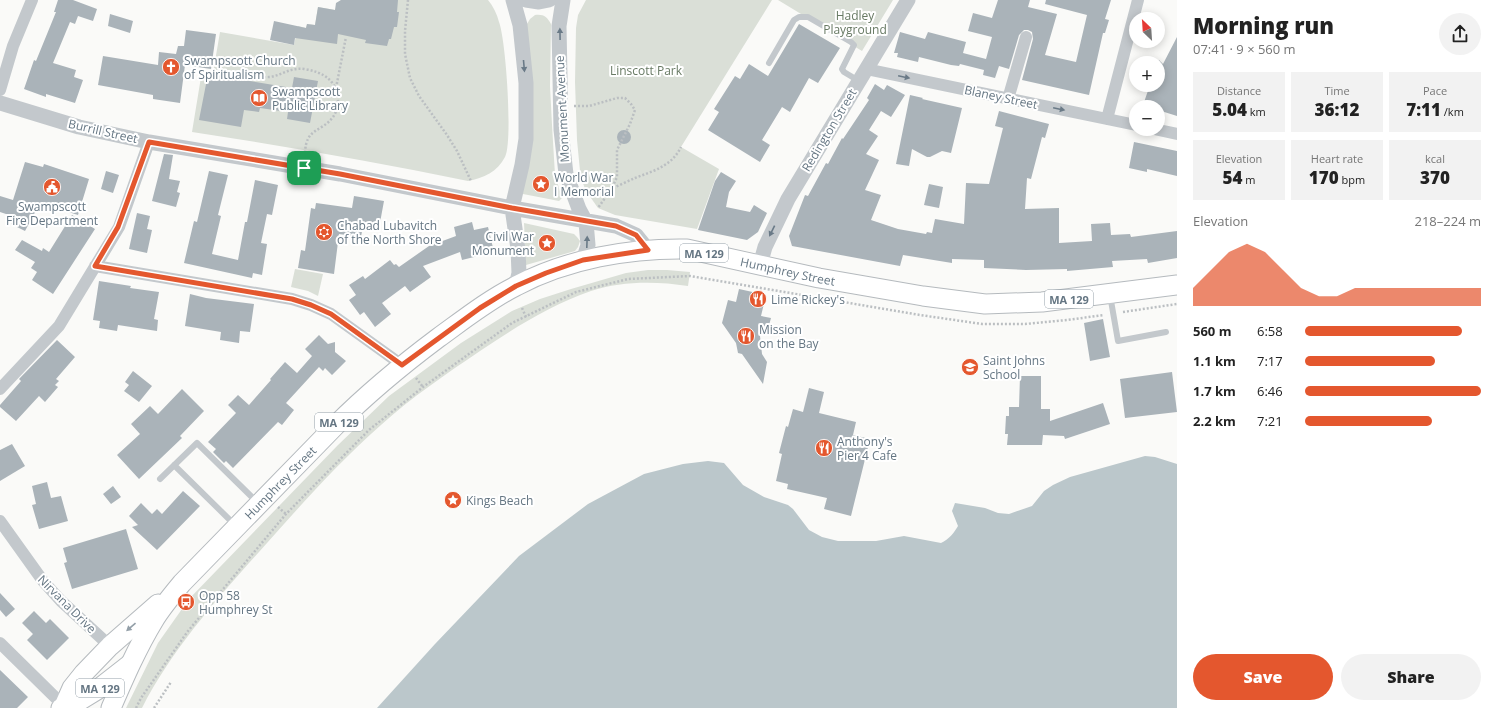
<!DOCTYPE html>
<html lang="en">
<head>
<meta charset="utf-8">
<style>
  body { margin:0; font-family:"Open Sans",sans-serif; background:#f2f2f2; color:#222; height:100vh; display:flex; flex-direction:column; font-size:15px; white-space:nowrap }
  * { box-sizing:border-box; margin:0 }
  p { font-size:13px; color:#767676 }
  .icon { flex:none; width:22px; height:22px; fill:none; stroke:currentColor; stroke-width:2; stroke-linecap:round; stroke-linejoin:round }
  .map { position:relative; flex:1; overflow:hidden }
  .drawer { display:flex; flex-direction:column; background:#fff; width:320px }
  .drawer>* { flex:none }
  .needle { width:26px; rotate:335deg }
  .fabs { position:absolute; left:1129px; top:12px; display:grid; gap:8px }
  .fabs a { display:grid; place-items:center; width:36px; height:36px; border-radius:50%; background:#fff; box-shadow:0 2px 10px #0003; font-size:20px }
  .pin { position:absolute; display:grid; place-items:center; width:34px; height:34px; color:#fff; margin:-17px; border-radius:8px; box-shadow:0 2px 6px #0006 }
  .round { display:grid; place-items:center; flex:none; width:42px; height:42px; border-radius:21px; background:#f2f2f2 }
  .overview { display:flex; align-items:center; justify-content:space-between; height:68px; padding:0 16px }
  h1 { font-size:22px; font-weight:800; line-height:30px }
  .metrics { display:grid; grid-template-columns:repeat(3,1fr); gap:6px; height:68px; padding:4px 16px }
  .metrics div { display:grid; align-content:center; border-radius:0px; background:#f2f2f2; text-align:center }
  .metrics b { font-size:17px; font-weight:800 }
  .metrics small { font-size:11px; font-weight:400 }
  .metrics p { font-size:11px }
  .chart { height:112px; padding:8px 16px }
  .chart p { display:flex; justify-content:space-between }
  .chart svg { width:100%; height:72px; margin-top:4px; fill:#e4572e; opacity:.7 }
  .cta { display:flex; gap:8px; margin-top:auto; padding:8px 16px }
  .cta a { flex:1; height:46px; border-radius:24px; background:#e4572e; color:#fff; font-size:16px; font-weight:800; line-height:46px; text-align:center }
  .cta a+a { background:#f2f2f2; color:#222 }
  ul { padding:0 16px; list-style:none; font-size:13px }
  li { display:grid; grid-template-columns:64px 48px 1fr; align-items:center; height:30px }
  li i { height:10px; border-radius:5px; background:#e4572e }
  main { display:flex; flex:1; min-height:0 }
  .map>svg:first-child { display:block }
</style>
</head>
<body>
<main>
<div class="map">
<svg width="1177" height="708" viewBox="0 0 1177 708">
  <rect width="100%" height="100%" fill="#fafaf8"/>
  <path fill="#dadfd7" d="M341 0H488C493 6 497 14 499 22 506 40 513 142 505 157 497 172 484 178 468 181 376 162 285 146 192 132L201 77 212 79 220 32 294 45 298 26 306 28 307 24 315 25 318 7 335 10Z
    M586 0H772L681 147 719 169 697 229 615 215 598 208 586 191 582 181 580 171 577 140 575 82 576 28 578 15Z
    M778 0H893L862 51Z
    M535 15C544 14 547 17 551 24L550 86 552 125 555 175 562 198 559 201 523 194 527 24 530 19Z
    M524 223 574 234 577 237 580 241 578 247 575 251 526 265Z
    M295 269 323 274 318 296 308 291 291 287Z
    M648 270H667L690 272 688 286C656 281 621 281 591 291 551 305 514 328 480 351 446 374 412 397 381 425 337 464 298 508 259 552 216 600 171 651 142 708H126L158 643 189 599 338 445 389 396 461 343 512 311 540 299 571 289 626 273Z"/>
  <path fill="#bbc7cb" d="M1145 456 1155 457 1177 464V708H377L435 644 519 556 588 504 644 474 683 464 708 461 724 463 743 485 764 497 788 505 793 509 809 530 822 537 838 541H876L904 536 941 543C949 539 954 533 958 526L952 511 955 503 985 508 998 513 1009 514 1032 506 1044 491 1053 485 1070 477Z"/>
  <path fill="#aab3b9" d="M58 0H73L97 9 93 21 78 16 75 24 70 22 53 63 76 70 74 77 83 80 75 103 46 94V97L24 89 34 60 36 61 56 12H54Z
    M341 0H398L397 12H399L397 27H394L391 39H389L387 46 365 43 366 40 338 34 337 44 295 38 294 45 270 40 274 21 306 28 307 24 315 25 318 7 335 10 336 3Z
    M998 0H1030L1028 7 1057 14 1045 55 1076 62 1087 15 1045 4 1046 0H1111L1105 19 1109 20 1105 33H1103L1089 95 1022 80 1033 39 1032 32 1028 30H1024L1019 35 1009 69 999 66 995 78 983 75 984 70 960 64 959 66 951 65 919 57 918 62 897 57 898 53H894L900 32 925 39 928 32 966 42 963 53 986 59 992 37 968 31 973 13 992 18Z
    M110 14 133 21 130 33 108 26Z
    M799 24 840 48 818 83 809 78 790 112 782 107 762 140 770 145 760 162 708 130 719 112 714 109 735 76 740 79 749 64 768 76Z
    M186 30 216 34 211 69 185 65 180 103 153 99V95L98 85 103 56 158 65 159 52 176 54 178 46H184Z
    M1177 37V116L1158 110V107H1149L1143 105 1150 85H1158V64L1159 60 1163 64Z
    M208 74 292 88 294 77 318 81 310 123 287 119 288 112 260 108 259 112 244 110 241 127 199 120Z
    M875 84 884 90 887 85 905 95 891 117 881 111 869 130 878 136 866 154 879 160 865 190 881 195 871 220 898 229 926 234 927 232 932 233 935 219 964 224 966 183 989 184 1003 128 995 126 999 111 1049 124 1045 138 1042 137 1031 179 1027 178 1025 209 1059 208V243L1092 241 1091 224 1110 223 1111 235 1130 234 1131 237 1177 231V258L1148 263 1147 259 1112 261 1113 267 1067 271V269L1026 270 984 268V260L952 259V263L903 255 900 266 792 246 789 236 805 195 808 196 826 163 828 164 842 138 843 139 869 100 867 98Z
    M910 95 923 98 922 99 962 108 951 153 942 151 930 157H927L912 149 909 166 896 164Z
    M617 137a7 7 0 1 1 14 0a7 7 0 1 1-14 0Z
    M1134 142 1177 151V176L1147 169V172L1129 168Z
    M164 154 173 155 169 179 180 181 177 192 180 193 176 207 152 201Z
    M25 162 43 167 44 164 89 179 78 215 40 203 25 231 11 224 15 217 0 212V196L13 200Z
    M106 171 119 175 113 193 101 189Z
    M209 171 228 175 218 215 221 216 212 254 238 260 245 222H247L255 180 278 185 272 215 267 214 261 243 267 244 262 275 253 273 252 278 184 263 194 221 197 222Z
    M721 172 736 181 729 192 726 207 750 212 754 205 767 213 758 232 747 240 698 230 715 181Z
    M929 184 943 187 939 208 924 205Z
    M354 196 384 201 379 228 363 226 361 237 339 234 334 274 298 268 301 250 305 251 311 208 315 209 316 203 352 208Z
    M137 213 150 216 147 229 152 230 147 253 129 249Z
    M72 215 95 229 53 294 32 280 37 272 31 268 35 262 15 250 22 240 42 251 43 248 49 252Z
    M472 222 474 230 488 227 494 252 462 260 460 252 423 266 431 277 410 292 405 286 382 303 391 314 375 327 364 312 360 315 349 300 356 295 349 285 363 276 365 279 390 260 394 265 396 264 399 267 429 246 456 236 454 227Z
    M99 281 131 286 130 288 159 292 154 319 158 320 157 331 118 325 117 331 99 328 100 321 93 320Z
    M739 289 766 295 761 316 771 318 768 329 759 327 762 354 767 362 763 384 742 354 738 353 736 343 722 323 728 300 736 302Z
    M190 294 206 298 254 304 250 332 240 331 239 343 220 340 221 332 185 326Z
    M1103 319 1110 357 1090 361 1084 323Z
    M319 335 328 344 335 342V352L346 361 332 375 325 368 323 371 319 367 286 403 294 410 282 425 278 422 233 468 226 461 224 463 213 452 216 449 208 442 236 413 228 405 238 395 249 405 271 380 270 379 285 362 297 373 312 356 305 349Z
    M57 340 75 357 56 379 59 381 55 385 58 387 45 402 39 396 16 421 0 407V405L21 381 19 379Z
    M133 371 152 386 139 402 124 391 129 385 125 382Z
    M1172 372 1177 412 1125 418 1120 379Z
    M1020 376H1041V409H1050V421L1103 403 1110 424 1065 439 1064 436 1043 435 1042 445H1007L1008 434H1005L1006 416H1009V407H1019Z
    M809 388 824 392 819 413 856 422 853 435 870 439 851 516 824 509 827 498 787 489 788 484 776 481 782 454 779 453 786 426 788 427 793 409 803 412Z
    M182 389 204 411 180 436 182 438 139 479 117 455 140 434 131 424 150 406 158 414Z
    M12 444 25 466 0 481V450Z
    M47 482 51 498 61 496 68 521 39 529 32 505 36 504 32 486Z
    M113 486 121 497 111 504 103 494Z
    M183 491 200 506 157 550 132 527 138 525 129 516 141 503 152 514 157 509 162 514Z
    M126 529 138 569 72 589 64 563 67 562 63 548Z
    M0 593 15 609 6 617 0 610Z
    M34 611 46 623 50 619 69 638 47 660 27 640 33 634 22 623Z
    M0 670 28 697 17 708H0Z"/>
  <g fill="none" stroke-linecap="round" stroke-linejoin="round">
    <defs>
      <g id="primary">
        <path d="M64 706 72 688 84 673 110 646 158 604"/>
        <path d="M61 708 79 701 97 690 129 665"/>
        <path id="s1" d="M111 708C124 678 137 648 154 620 162 607 172 595 182 583L336 425C368 393 402 365 438 338 463 320 488 300 516 286 567 259 629 248 687 249L819 278 923 296 985 304 1042 302 1177 285"/>
      </g>
    </defs>
    <use href="#primary" stroke="#b5babe" stroke-width="21"/>
    <path stroke="#bbbfc2" stroke-width="2.5" stroke-dasharray="2 2" stroke-linecap="butt" d="M408 0 405 31V54L410 78 419 96 447 135 457 151 471 181
      M244 74C252 75 261 78 269 77 281 76 290 67 304 69 324 72 338 81 338 102 338 106 336 113 333 117 321 133 306 127 305 153
      M336 88 346 37
      M574 106H589L617 98H625L631 104 635 110 630 124 617 150V177L612 188 598 208
      M613 188C620 185 628 181 635 178 653 171 672 166 681 147
      M522 308 526 317
      M1123 312 1177 304
      M416 378 423 387
      M278 507 286 514
      M136 708 141 698 188 631 286 514 369 430 423 387 512 323 576 292 628 279 690 276 920 315 982 324H1025L1067 320 1104 315
      M154 708 171 682"/>
    <path stroke="#c3c8cc" stroke-width="6" d="M769 63 794 20 799 17H808L851 42 854 45 842 69 844 72 859 81
      M1110 295 1118 341 1166 332
      M174 465 236 526
      M160 479 197 443 258 503"/>
    <path stroke="#c3c8cc" stroke-width="12" d="M866 69 1136 125
      M0 90 13 46 32 0
      M1008 99 1026 37
      M1107 119 1138 0
      M1154 129 1177 134
      M95 266 292 299 311 305 331 314 402 365
      M0 389 59 326 119 227 149 142
      M0 521 43 581 61 601 110 646
      M0 643 64 706"/>
    <path stroke="#c3c8cc" stroke-width="15" d="M513 0 520 25 526 83V139L522 165 512 208 518 249 519 273 516 286
      M526 0 539 2 549 0
      M563 0 559 26 561 130 566 174 579 209 586 222 588 245 583 261
      M0 103 79 127 149 142 340 174 512 208 616 226 636 235 648 250
      M760 265 765 247 788 199 908 0"/>
    <use href="#primary" stroke="#fff" stroke-width="19"/>
  </g>
  <defs><path id="oneway-solid" d="M-6-.8H1V-3.2L6.5 0L1 3.2V.8H-6Z"/></defs>
  <g fill="#6a7a87">
    <use href="#oneway-solid" transform="translate(560 34) rotate(-91)"/>
    <use href="#oneway-solid" transform="translate(524 66) rotate(85)"/>
    <use href="#oneway-solid" transform="translate(904 77) rotate(12)"/>
    <use href="#oneway-solid" transform="translate(1059 109) rotate(12)"/>
    <use href="#oneway-solid" transform="translate(772 231) rotate(116)"/>
    <use href="#oneway-solid" transform="translate(587 242) rotate(-88)"/>
  </g>
  <use fill="#939fa8" href="#oneway-solid" transform="translate(131 627) rotate(139)"/>
  <g fill="none" stroke-linecap="round" stroke-linejoin="round">
    <defs>
      <path id="route" d="M149 142 340 174 512 208 616 226 636 235 648 250 583 260 546 273 516 286 480 308 402 365 331 314 311 305 292 299 95 266 118 227Z"/>
    </defs>
    <use href="#route" stroke="#fff" stroke-width="8"/>
    <use href="#route" stroke="#e4572e" stroke-width="5"/>
  </g>
  <defs>
    <symbol id="church-disc" viewBox="-11 -11 22 22"><circle r="9.5" fill="#e4572e" stroke="#fff"/><path d="M-1.2-6h2.4v3.5h3.3v2.4h-3.3V6h-2.4V-.1h-3.3v-2.4h3.3Z" fill="#fff"/></symbol>
    <symbol id="library-disc" viewBox="-11 -11 22 22"><circle r="9.5" fill="#e4572e" stroke="#fff"/><path d="M-6-4Q-3-5.5-.7-3.5V5Q-3 3-6 4ZM6-4Q3-5.5 .7-3.5V5Q3 3 6 4Z" fill="#fff"/></symbol>
    <symbol id="sight-disc" viewBox="-11 -11 22 22"><circle r="9.5" fill="#e4572e" stroke="#fff"/><path d="M0-6L1.8-2.2L6-1.7L2.9 1.2L3.7 5.4L0 3.3L-3.7 5.4L-2.9 1.2L-6-1.7L-1.8-2.2Z" fill="#fff"/></symbol>
    <symbol id="civic-disc" viewBox="-11 -11 22 22"><circle r="9.5" fill="#e4572e" stroke="#fff"/><path d="M-.6-6.5H3V-4.5H.6V-3L4-1V1h2V6H-6V1h2V-1L-.6-3ZM-1.2 2.5V6h2.4V2.5Z" fill="#fff"/></symbol>
    <symbol id="synagogue-disc" viewBox="-11 -11 22 22"><circle r="9.5" fill="#e4572e" stroke="#fff"/><path d="M0-6.5L5.6 3.2H-5.6ZM0 6.5L5.6-3.2H-5.6Z" fill="#fff"/></symbol>
    <symbol id="restaurant-disc" viewBox="-11 -11 22 22"><circle r="9.5" fill="#e4572e" stroke="#fff"/><path d="M-5-6h1v4h1v-4h1v4h1v-4h1v5L-1.5 .5V6h-2V.5L-5-1ZM5-6V6H3V1.5H1.5Q1.5-4 5-6Z" fill="#fff"/></symbol>
    <symbol id="school-disc" viewBox="-11 -11 22 22"><circle r="9.5" fill="#e4572e" stroke="#fff"/><path d="M0-5L7-2L0 1L-7-2ZM-4 1L0 2.5L4 1V4Q0 6-4 4Z" fill="#fff"/></symbol>
    <symbol id="bus-disc" viewBox="-11 -11 22 22"><circle r="9.5" fill="#e4572e" stroke="#fff"/><path d="M-5-6H5V4H4V6H2V4H-2V6H-4V4H-5ZM-3.5-4V0h7V-4ZM-3.5 1.2v1.5H-2V1.2ZM2 1.2v1.5H3.5V1.2Z" fill="#fff"/></symbol>
  </defs>
  <g fill-rule="evenodd">
    <use href="#church-disc" x="161" y="57" width="20" height="20"/>
    <use href="#library-disc" x="249" y="88" width="20" height="20"/>
    <use href="#sight-disc" x="531" y="174" width="20" height="20"/>
    <use href="#civic-disc" x="42" y="177" width="20" height="20"/>
    <use href="#synagogue-disc" x="314" y="222" width="20" height="20"/>
    <use href="#sight-disc" x="537" y="233" width="20" height="20"/>
    <use href="#restaurant-disc" x="748" y="289" width="20" height="20"/>
    <use href="#restaurant-disc" x="736" y="326" width="20" height="20"/>
    <use href="#school-disc" x="960" y="357" width="20" height="20"/>
    <use href="#restaurant-disc" x="814" y="438" width="20" height="20"/>
    <use href="#sight-disc" x="443" y="490" width="20" height="20"/>
    <use href="#bus-disc" x="176" y="592" width="20" height="20"/>
  </g>
  <g text-anchor="middle" dominant-baseline="central" stroke-width="4" stroke-linejoin="round" paint-order="stroke">
    <g fill="#fff" stroke="#939fa8" stroke-width="1">
      <rect x="680" y="244" width="48" height="18" rx="3"/>
      <rect x="1045" y="290" width="48" height="18" rx="3"/>
      <rect x="315" y="413" width="48" height="18" rx="3"/>
      <rect x="76" y="679" width="48" height="18" rx="3"/>
    </g>
    <g font-size="11" font-weight="bold" fill="#657683">
      <text x="704" y="253">MA 129</text>
      <text x="1069" y="299">MA 129</text>
      <text x="339" y="422">MA 129</text>
      <text x="100" y="688">MA 129</text>
    </g>
    <g font-size="12" fill="#687a64" stroke="#fff">
      <text x="855" y="15">Hadley<tspan x="855" dy="14">Playground</tspan></text>
      <text x="646" y="70">Linscott Park</text>
    </g>
    <g font-size="12" fill="#657683" stroke="#fff" text-anchor="start">
      <text x="184" y="60">Swampscott Church<tspan x="184" dy="14">of Spiritualism</tspan></text>
      <text x="272" y="91">Swampscott<tspan x="272" dy="14">Public Library</tspan></text>
      <text x="554" y="177">World War<tspan x="554" dy="14">I Memorial</tspan></text>
      <text x="52" y="206" text-anchor="middle">Swampscott<tspan x="52" dy="14">Fire Department</tspan></text>
      <text x="337" y="225">Chabad Lubavitch<tspan x="337" dy="14">of the North Shore</tspan></text>
      <text x="534" y="236" text-anchor="end">Civil War<tspan x="534" dy="14">Monument</tspan></text>
      <text x="771" y="299">Lime Rickey's</text>
      <text x="759" y="329">Mission<tspan x="759" dy="14">on the Bay</tspan></text>
      <text x="983" y="360">Saint Johns<tspan x="983" dy="14">School</tspan></text>
      <text x="837" y="441">Anthony's<tspan x="837" dy="14">Pier 4 Cafe</tspan></text>
      <text x="466" y="500">Kings Beach</text>
      <text x="199" y="595">Opp 58<tspan x="199" dy="14">Humphrey St</tspan></text>
    </g>
    <g font-size="12" fill="#657683" stroke="#fff">
      <text transform="translate(1001 97) rotate(12)">Blaney Street</text>
      <text transform="translate(562 109) rotate(-93)">Monument Avenue</text>
      <text transform="translate(829 130) rotate(-59)">Redington Street</text>
      <text transform="translate(103 131) rotate(13)">Burrill Street</text>
      <text stroke="none"><textPath href="#s1" startOffset="873">Humphrey Street</textPath></text>
      <text stroke="none"><textPath href="#s1" startOffset="285">Humphrey Street</textPath></text>
      <text transform="translate(67 604) rotate(45)">Nirvana Drive</text>
    </g>
  </g>
</svg>
<div class="fabs">
<a><svg class="needle" viewBox="-14 -14 28 28"><path d="M0-13l5 13h-10z" fill="#e53935"/><path d="M0 13l5-13h-10z" fill="#767676"/></svg></a>
<a>+</a>
<a>−</a>
</div>
<div class="pin" style="left:304px;top:168px;background:#1e9e55"><svg class="icon" aria-label="arrive" viewBox="0 0 24 24"><path d="M6 21V4h12l-3 4 3 4H6"/></svg></div>
</div>
<section class="drawer">
<div class="overview"><div><h1>Morning run</h1><p>07:41 · 9 × 560 m</p></div><a class="round"><svg class="icon" aria-label="share" viewBox="0 0 24 24"><path d="M12 15V3M7 8l5-5 5 5M5 13v7h14v-7"/></svg></a></div>
<div class="metrics">
<div><p>Distance</p><b>5.04<small> km</small></b></div>
<div><p>Time</p><b>36:12</b></div>
<div><p>Pace</p><b>7:11<small> /km</small></b></div>
</div>
<div class="metrics">
<div><p>Elevation</p><b>54<small> m</small></b></div>
<div><p>Heart rate</p><b>170<small> bpm</small></b></div>
<div><p>kcal</p><b>370</b></div>
</div>
<div class="chart"><p><span>Elevation</span>218–224 m</p>
<svg viewBox="0 0 160 44" preserveAspectRatio="none"><path d="M0 44V33L10 22L20 11L30 6L40 11L50 22L60 33L70 38L80 38L90 33L100 33L110 33L120 33L130 33L140 33L150 33L160 33V44z"/></svg>
</div>
<ul>
<li><b>560 m</b>6:58<i style="width:89%"></i></li>
<li><b>1.1 km</b>7:17<i style="width:74%"></i></li>
<li><b>1.7 km</b>6:46<i style="width:100%"></i></li>
<li><b>2.2 km</b>7:21<i style="width:72%"></i></li>
</ul>
<div class="cta"><a>Save</a><a>Share</a></div>
</section>
</main>
</body>
</html>
